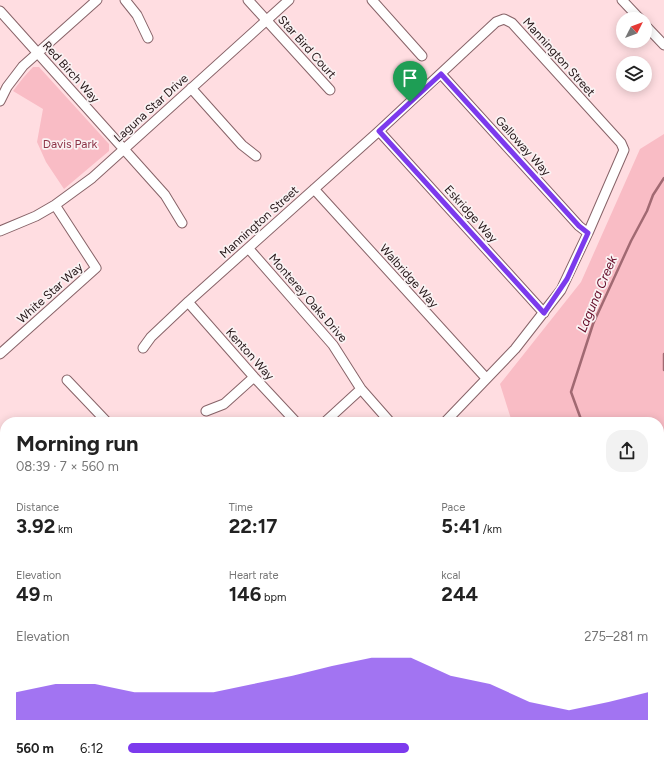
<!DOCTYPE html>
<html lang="en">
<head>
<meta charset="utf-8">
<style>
  body { margin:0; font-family:Figtree,sans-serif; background:#f2f2f2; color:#222; height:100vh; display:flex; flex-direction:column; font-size:15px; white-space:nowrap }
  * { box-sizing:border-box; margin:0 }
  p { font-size:13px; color:#767676 }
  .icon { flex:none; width:22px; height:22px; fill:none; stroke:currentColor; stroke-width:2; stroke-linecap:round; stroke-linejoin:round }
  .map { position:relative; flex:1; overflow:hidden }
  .sheet { position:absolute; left:0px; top:417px; width:664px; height:354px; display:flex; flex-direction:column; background:#fff; border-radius:16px 16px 0 0; box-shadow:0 2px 10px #0003 }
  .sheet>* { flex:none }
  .needle { width:26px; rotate:48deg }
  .tools { position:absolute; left:616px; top:12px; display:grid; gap:8px }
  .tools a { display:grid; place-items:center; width:36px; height:36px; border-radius:50%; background:#fff; box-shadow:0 2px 10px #0003; font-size:20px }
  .pin { position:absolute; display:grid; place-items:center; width:34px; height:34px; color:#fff; margin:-41px -17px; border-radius:50% 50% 50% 0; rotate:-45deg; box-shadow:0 0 4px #0007 }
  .pin .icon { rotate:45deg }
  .round { display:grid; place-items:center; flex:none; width:42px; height:42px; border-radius:16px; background:#f2f2f2 }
  .headline { display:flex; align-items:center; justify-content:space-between; height:68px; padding:0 16px }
  h1 { font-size:22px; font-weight:700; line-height:30px }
  .figures { display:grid; grid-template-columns:repeat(3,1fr); gap:6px; height:68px; padding:4px 16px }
  .figures div { display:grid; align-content:center }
  .figures b { font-size:20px; font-weight:700 }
  .figures small { font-size:11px; font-weight:400 }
  .figures p { font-size:11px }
  .chart { height:112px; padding:8px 16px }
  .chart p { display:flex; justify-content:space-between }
  .chart svg { width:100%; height:72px; margin-top:4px; fill:#7c3aed; opacity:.7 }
  ul { padding:0 16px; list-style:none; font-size:13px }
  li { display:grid; grid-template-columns:64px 48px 1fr; align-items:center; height:30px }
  li i { height:10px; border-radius:5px; background:#7c3aed }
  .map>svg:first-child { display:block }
</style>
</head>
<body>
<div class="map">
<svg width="664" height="771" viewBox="0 0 664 771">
  <rect width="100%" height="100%" fill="#ffdde1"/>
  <path fill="#f9bcc5" d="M33 67H39L109 144V151L64 189 46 162 37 142 43 109 13 91 23 78Z
    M664 134V771H545L550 766H659V622L663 619 659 615V422H512L500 384 581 282 640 149Z"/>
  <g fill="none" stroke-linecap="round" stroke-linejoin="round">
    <path stroke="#a16972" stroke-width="2.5" d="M664 354V370
      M582 422 571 392 593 324 631 241 647 211 653 195 664 178
      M659 548 664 554"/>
    <defs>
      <path id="minor" d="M125 0 137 15 148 38
        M248 0 330 90
        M372 0 422 56
        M622 0 640 19
        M0 11 165 195 182 223
        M645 25 664 45
        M441 74 579 226 588 233
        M191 88 242 145 256 156
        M0 101 7 87 23 66 97 0
        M379 131 544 313
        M314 189 486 378
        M0 231 36 216 55 205 92 178 289 0
        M249 249 333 345 361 389 390 422
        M188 302 254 377 296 422
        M143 348 151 337 188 302 379 131 496 22 504 19 512 23 621 143 624 150 588 233 561 290 515 349 445 422
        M0 354 96 268 55 205
        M67 380 107 422
        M206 411 224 404 254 377
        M325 422 361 389
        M0 531 5 537
        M0 598 5 594
        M0 691 5 688
        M0 717 5 723
        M319 766 324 771
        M119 771 125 766
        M419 771 425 766"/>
    </defs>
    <use href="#minor" stroke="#876368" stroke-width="11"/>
    <use href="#minor" stroke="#fff" stroke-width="9"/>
  </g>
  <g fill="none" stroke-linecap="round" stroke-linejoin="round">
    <defs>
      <path id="route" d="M441 74 579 226 588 233 567 279 544 313 379 131Z"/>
    </defs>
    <use href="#route" stroke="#fff" stroke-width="8"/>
    <use href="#route" stroke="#7c3aed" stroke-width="5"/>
  </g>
  <g text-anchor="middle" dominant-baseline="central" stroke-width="3.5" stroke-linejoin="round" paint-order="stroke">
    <g font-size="12" fill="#231517" stroke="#faf2f3">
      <text transform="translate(307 47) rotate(48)">Star Bird Court</text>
      <text transform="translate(559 57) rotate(48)">Mannington Street</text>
      <text transform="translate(71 72) rotate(48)">Red Birch Way</text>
      <text transform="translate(151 108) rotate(-42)">Laguna Star Drive</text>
      <text transform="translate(523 146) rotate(48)">Galloway Way</text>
      <text transform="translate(471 214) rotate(48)">Eskridge Way</text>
      <text transform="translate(259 222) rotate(-42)">Mannington Street</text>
      <text transform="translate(409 276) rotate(48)">Walbridge Way</text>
      <text transform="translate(50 293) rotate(-42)">White Star Way</text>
      <text transform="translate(308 298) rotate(49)">Monterey Oaks Drive</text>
      <text transform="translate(250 354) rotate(48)">Kenton Way</text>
    </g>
    <g font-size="12" fill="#8d3448" stroke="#faf2f3">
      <text x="70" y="144">Davis Park</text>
    </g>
    <g font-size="13" font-style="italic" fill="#660d29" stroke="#faf2f3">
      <text transform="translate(597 294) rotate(-67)">Laguna Creek</text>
    </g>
  </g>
</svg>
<div class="tools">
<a><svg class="needle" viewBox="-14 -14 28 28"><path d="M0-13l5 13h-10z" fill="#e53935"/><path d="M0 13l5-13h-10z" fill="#767676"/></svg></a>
<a><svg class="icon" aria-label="layers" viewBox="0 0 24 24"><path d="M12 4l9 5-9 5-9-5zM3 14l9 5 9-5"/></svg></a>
</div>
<div class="pin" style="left:410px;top:102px;background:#1e9e55"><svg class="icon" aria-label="arrive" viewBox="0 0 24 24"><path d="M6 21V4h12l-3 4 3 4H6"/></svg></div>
<section class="sheet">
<div class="headline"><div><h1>Morning run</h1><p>08:39 · 7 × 560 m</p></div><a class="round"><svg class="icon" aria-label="share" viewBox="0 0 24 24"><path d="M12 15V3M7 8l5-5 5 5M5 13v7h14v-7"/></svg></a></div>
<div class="figures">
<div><p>Distance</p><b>3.92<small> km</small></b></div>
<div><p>Time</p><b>22:17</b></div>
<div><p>Pace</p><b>5:41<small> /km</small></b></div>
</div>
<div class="figures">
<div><p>Elevation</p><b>49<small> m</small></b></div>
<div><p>Heart rate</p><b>146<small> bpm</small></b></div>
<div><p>kcal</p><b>244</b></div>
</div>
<div class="chart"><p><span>Elevation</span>275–281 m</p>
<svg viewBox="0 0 160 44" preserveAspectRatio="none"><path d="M0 44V27L10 22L20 22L30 27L40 27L50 27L60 22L70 17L80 11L90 6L100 6L110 17L120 22L130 33L140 38L150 33L160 27V44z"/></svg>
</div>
<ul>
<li><b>560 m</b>6:12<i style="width:54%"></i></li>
</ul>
</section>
</div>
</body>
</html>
